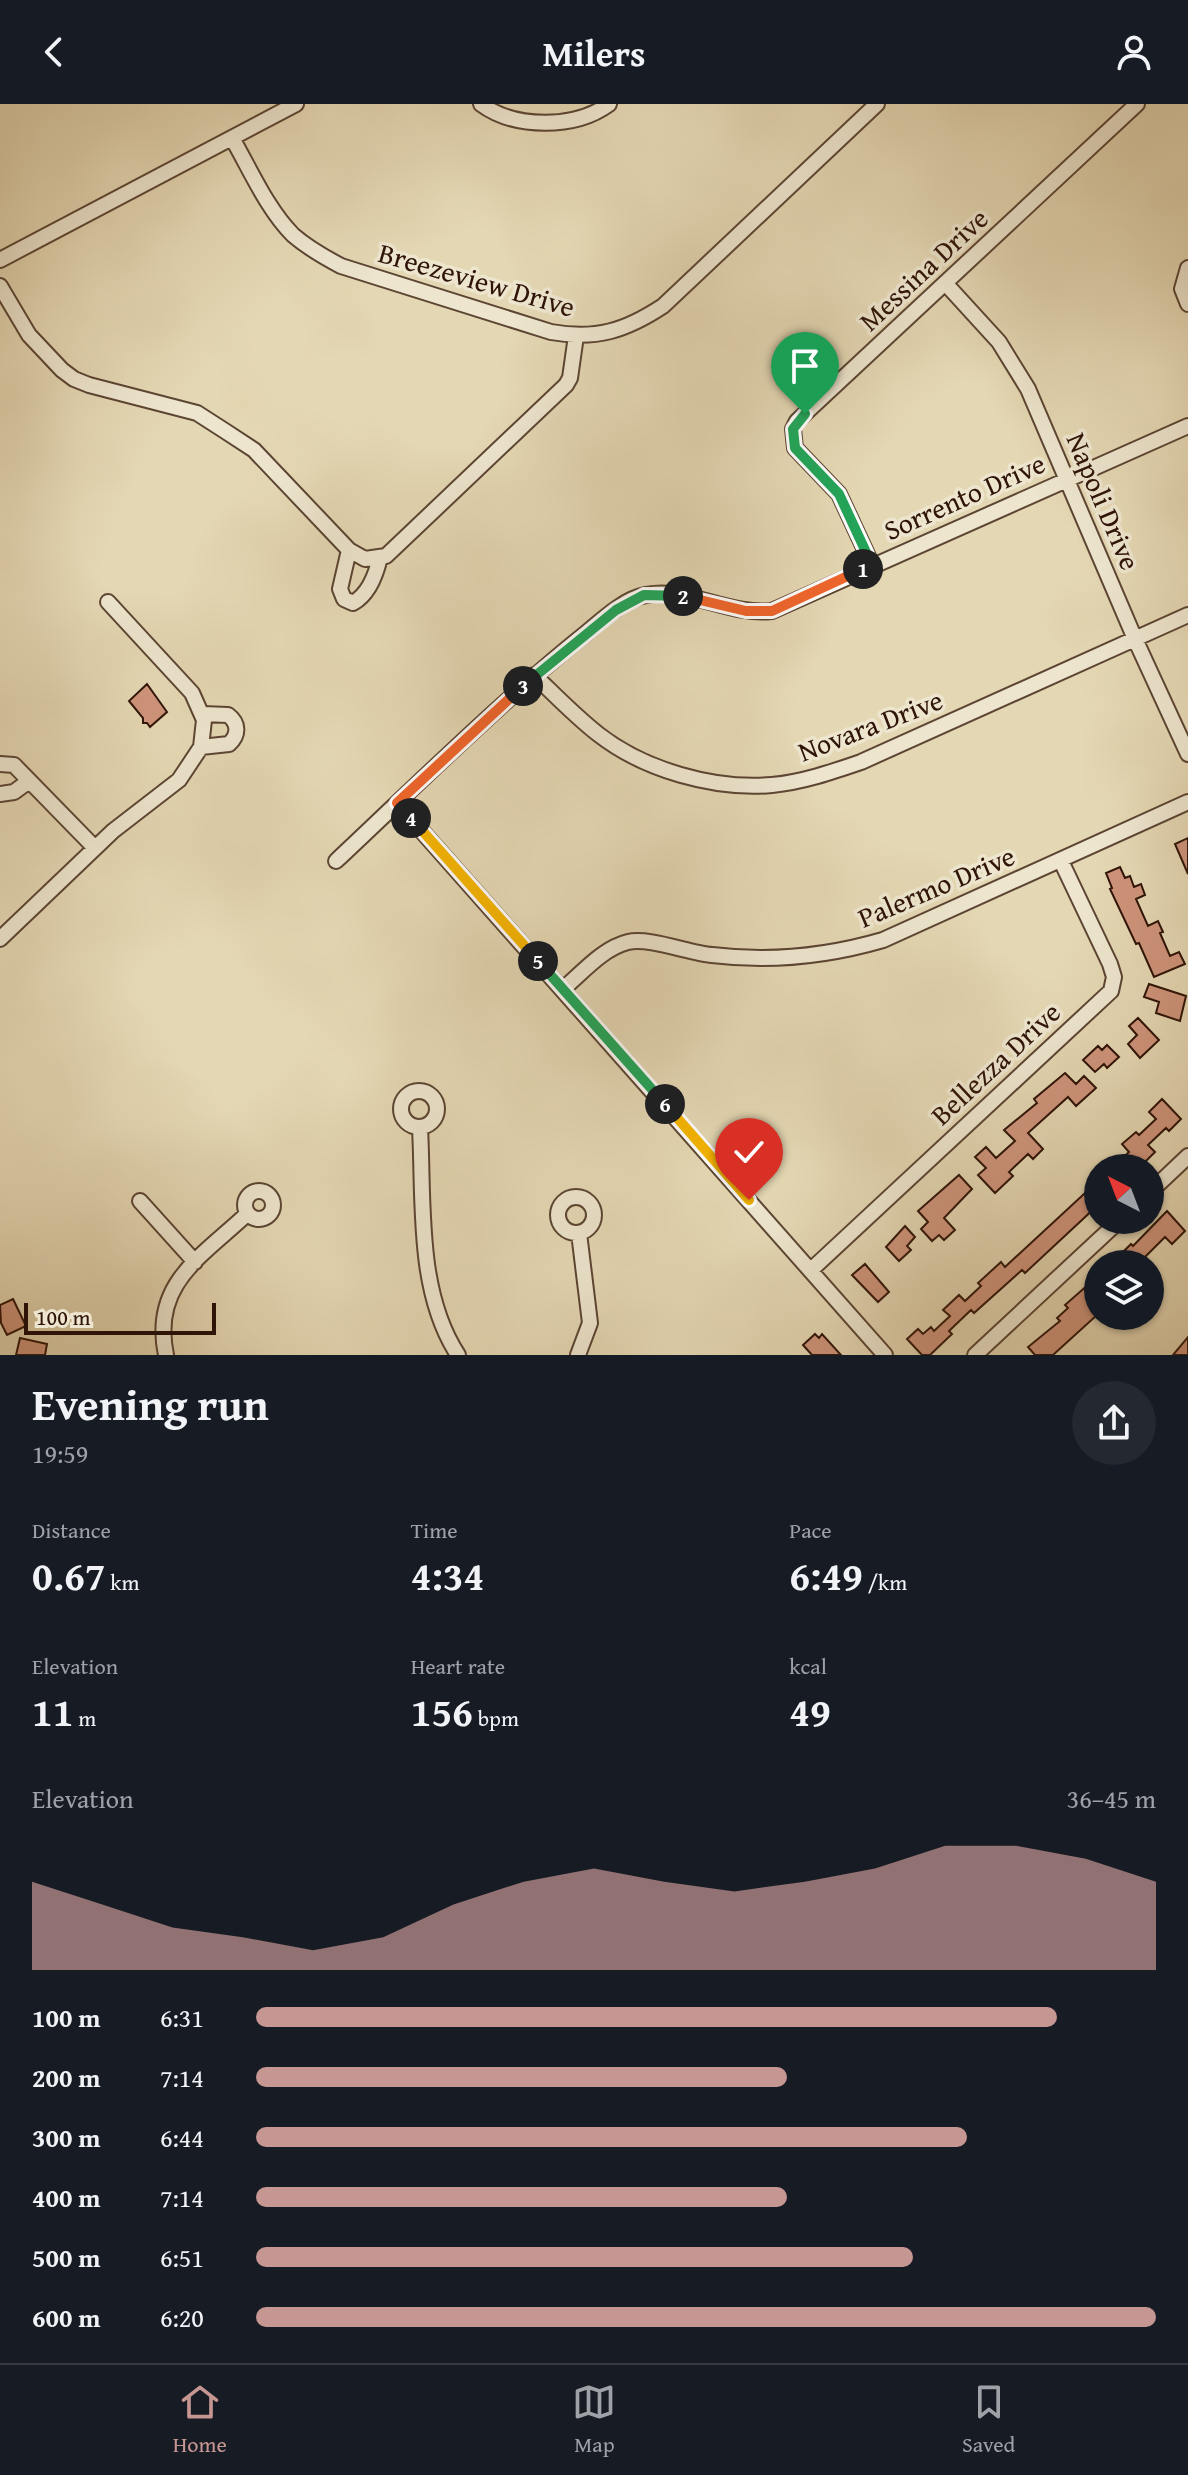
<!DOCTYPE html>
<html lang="en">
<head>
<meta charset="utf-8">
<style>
  body { margin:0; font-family:"Gentium Book Plus",serif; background:#242831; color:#f1f3f6; height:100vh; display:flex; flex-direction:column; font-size:30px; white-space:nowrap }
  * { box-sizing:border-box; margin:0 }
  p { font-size:26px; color:#9ea1a6 }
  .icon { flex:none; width:44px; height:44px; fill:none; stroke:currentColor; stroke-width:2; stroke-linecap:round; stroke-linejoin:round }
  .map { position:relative; height:1251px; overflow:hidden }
  .details { display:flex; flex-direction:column; background:#171b24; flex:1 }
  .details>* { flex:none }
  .needle { width:52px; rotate:318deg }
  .fabs { position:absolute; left:1084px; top:1050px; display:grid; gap:16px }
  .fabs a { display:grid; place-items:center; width:80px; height:80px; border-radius:50%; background:#171b24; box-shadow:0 2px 6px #0004; font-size:40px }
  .scale { position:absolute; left:24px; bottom:20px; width:192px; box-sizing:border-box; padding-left:8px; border:4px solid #2f1408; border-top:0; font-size:22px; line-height:28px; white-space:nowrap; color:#2f1408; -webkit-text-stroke:6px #ede5ce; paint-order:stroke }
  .pin { position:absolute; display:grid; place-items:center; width:68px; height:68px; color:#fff; margin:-82px -34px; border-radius:50% 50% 50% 0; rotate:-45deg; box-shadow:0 0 8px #0007 }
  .pin .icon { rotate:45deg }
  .km { position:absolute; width:40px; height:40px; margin:-20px; border-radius:50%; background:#222; color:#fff; font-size:22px; line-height:40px; text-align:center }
  .round { display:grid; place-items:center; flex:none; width:84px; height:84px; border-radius:42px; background:#242831 }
  .overview { display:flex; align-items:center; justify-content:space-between; height:136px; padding:0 32px }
  h1 { font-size:44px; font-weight:600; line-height:60px }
  .metrics { display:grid; grid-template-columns:repeat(3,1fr); gap:12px; height:136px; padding:8px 32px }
  .metrics div { display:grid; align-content:center }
  .metrics b { font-size:40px; font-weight:600 }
  .metrics small { font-size:22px; font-weight:400 }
  .metrics p { font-size:22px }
  .chart { height:224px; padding:16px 32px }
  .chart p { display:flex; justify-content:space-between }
  .chart svg { width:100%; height:144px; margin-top:8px; fill:#c59692; opacity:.7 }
  ul { padding:0 32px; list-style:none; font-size:26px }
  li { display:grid; grid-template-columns:128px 96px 1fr; align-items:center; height:60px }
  li i { height:20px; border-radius:10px; background:#c59692 }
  header { display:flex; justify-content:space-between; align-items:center; height:104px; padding:0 32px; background:#171b24; font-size:36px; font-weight:600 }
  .dock { display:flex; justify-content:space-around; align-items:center; height:112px; border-top:2px solid #363941; background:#171b24; font-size:22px; color:#9ea1a6 }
  .dock a { display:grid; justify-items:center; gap:4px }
  .dock .active { color:#c59692 }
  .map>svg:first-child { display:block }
</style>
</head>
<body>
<header><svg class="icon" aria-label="back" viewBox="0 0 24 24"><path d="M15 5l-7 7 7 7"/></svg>Milers<svg class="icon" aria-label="person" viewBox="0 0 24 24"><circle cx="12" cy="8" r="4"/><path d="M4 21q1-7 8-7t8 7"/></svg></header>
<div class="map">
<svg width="1188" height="1251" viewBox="0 0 1188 1251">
  <rect width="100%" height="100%" fill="#e4d7b3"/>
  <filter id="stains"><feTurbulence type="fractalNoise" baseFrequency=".0025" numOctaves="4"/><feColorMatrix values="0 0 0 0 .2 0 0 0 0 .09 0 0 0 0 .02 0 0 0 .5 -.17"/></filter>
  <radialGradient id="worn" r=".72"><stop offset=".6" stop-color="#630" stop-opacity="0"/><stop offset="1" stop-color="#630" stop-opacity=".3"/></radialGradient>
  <path fill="#ce947b" stroke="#2f1408" stroke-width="2" d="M147 580 167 608 150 623 147 619H143V614L129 597Z
    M1188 734V770L1175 740Z
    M1120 763 1125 774 1130 772 1134 783 1141 780 1145 791 1136 795 1148 822 1158 817 1163 828 1160 829 1170 852 1179 848 1185 860 1154 873 1139 839 1136 840 1110 785 1112 784 1106 769Z
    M1149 880 1186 892 1180 917 1156 909 1159 898 1144 893Z
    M1138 914 1159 936 1140 954 1128 940 1137 931 1129 922Z
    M1107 941 1119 953 1107 964 1104 960 1095 968 1083 956 1098 942 1102 946Z
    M1065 969 1076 980 1084 972 1096 984 1076 1002 1068 993 1028 1029 1043 1045 1033 1055 1028 1050 1009 1068 1013 1072 995 1089 978 1071 986 1064 975 1053 986 1043 996 1054 1015 1037 1004 1026 1037 999 1034 995Z
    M1162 995 1181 1015 1169 1027 1166 1024 1148 1041 1155 1048 1143 1060 1140 1058 1133 1064H1112L1129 1048 1122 1040 1136 1028 1139 1031 1156 1015 1149 1008Z
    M959 1071 972 1085 944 1114 955 1126 944 1136 939 1131 932 1137 921 1125 928 1118 918 1107Z
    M1098 1077V1101L1025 1169 1022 1166 974 1209 971 1206 949 1227 952 1230 930 1251H922L907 1235 918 1225 923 1230 931 1223 934 1227 950 1212 943 1206 959 1191 965 1197 981 1182 978 1179 1001 1158 1005 1163Z
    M1167 1107 1185 1127 1172 1140 1165 1133 1138 1160H1111L1131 1140 1133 1142Z
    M905 1122 915 1133 907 1142 911 1146 899 1157 886 1143Z
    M865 1160 889 1188 878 1198 852 1171Z
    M1098 1172V1196L1090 1203 1097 1211 1053 1251H1035L1028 1243 1060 1217 1057 1214 1068 1204 1065 1201Z
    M13 1195 26 1222 7 1231 1 1219 0 1201Z
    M815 1230 819 1234 822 1230 841 1251H812L803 1241Z
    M1188 1233V1251H1173Z
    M20 1234 47 1240 45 1251H16Z"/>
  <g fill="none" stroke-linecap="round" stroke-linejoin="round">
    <defs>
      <path id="street" d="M481 0C515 25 575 25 609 0
        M232 34C250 65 267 105 293 131 308 144 324 153 341 162L551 228C596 236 625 227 663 202L877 0
        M0 156 296 0
        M1188 164 1182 185 1188 200
        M946 180 999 238 1028 285 1135 535 1188 650
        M0 182 29 231 62 266 74 275 89 281 197 309 225 327 254 346 349 446 365 455 386 452 566 281 570 274 576 232
        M349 446 340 485 344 495 353 499C369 490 376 471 380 453
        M872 461 839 390 795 344 793 325 797 317 1137 0
        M534 571C555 591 575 612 598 630 644 666 714 686 772 681 803 678 832 668 861 658L1188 511
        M201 643 229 640C239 631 239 619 228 611L203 610
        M0 660 14 661 95 744
        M0 690 14 688 29 677
        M397 699 885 1251
        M336 757C416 682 494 604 580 534 598 520 622 495 646 491 690 483 729 512 772 507L1188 322
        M0 835 113 727 179 676 201 643 204 616 192 589 108 498
        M563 885C582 869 603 844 628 838 649 833 689 849 712 851 769 858 828 852 883 836L1188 698
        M401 1005a18 18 0 1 1 36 0a18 18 0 1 1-36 0Z
        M420 1024C424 1097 416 1187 458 1251
        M245 1101a14 14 0 1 1 28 0a14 14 0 1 1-28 0Z
        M1150 1088 1188 1052
        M558 1111a18 18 0 1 1 36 0a18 18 0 1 1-36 0Z
        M140 1097 195 1158
        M811 1166 1111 887 1114 873 1110 860 1061 757
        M166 1251C151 1180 201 1153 247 1110
        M578 1251 590 1219 579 1129
        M975 1251 1120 1116"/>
    </defs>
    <use href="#street" stroke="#5c4533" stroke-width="18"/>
    <use href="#street" stroke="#ede5ce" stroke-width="14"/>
  </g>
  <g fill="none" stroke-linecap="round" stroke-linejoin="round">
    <defs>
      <path id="split-1" d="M805 310 793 325 795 344 839 390 872 461 863 465"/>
      <path id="split-2" d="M683 492 746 507H772L863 465"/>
      <path id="split-3" d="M523 582 616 506 644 491 683 492"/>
      <path id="split-4" d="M411 714 397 699 523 582"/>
      <path id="split-5" d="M411 714 538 857"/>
      <path id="split-6" d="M538 857 665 1000"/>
      <path id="split-7" d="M665 1000 749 1096"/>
    </defs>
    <use href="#split-1" stroke="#fff" stroke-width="16"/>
    <use href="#split-2" stroke="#fff" stroke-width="16"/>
    <use href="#split-3" stroke="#fff" stroke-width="16"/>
    <use href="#split-4" stroke="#fff" stroke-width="16"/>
    <use href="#split-5" stroke="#fff" stroke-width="16"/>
    <use href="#split-6" stroke="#fff" stroke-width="16"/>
    <use href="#split-7" stroke="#fff" stroke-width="16"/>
    <use href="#split-1" stroke="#22a559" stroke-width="10"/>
    <use href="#split-2" stroke="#f0652b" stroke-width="10"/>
    <use href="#split-3" stroke="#22a559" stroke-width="10"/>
    <use href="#split-4" stroke="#f0652b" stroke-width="10"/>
    <use href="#split-5" stroke="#f5b400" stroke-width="10"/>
    <use href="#split-6" stroke="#22a559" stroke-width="10"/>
    <use href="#split-7" stroke="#f5b400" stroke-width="10"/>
  </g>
  <g text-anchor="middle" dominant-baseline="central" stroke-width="7" stroke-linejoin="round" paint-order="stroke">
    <g font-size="28" fill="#2f1408" stroke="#ede5ce">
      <text transform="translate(923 165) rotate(-43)">Messina Drive</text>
      <text transform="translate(477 175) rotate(16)">Breezeview Drive</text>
      <text transform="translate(964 392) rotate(-24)">Sorrento Drive</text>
      <text transform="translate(1104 397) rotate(67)">Napoli Drive</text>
      <text transform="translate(870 621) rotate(-21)">Novara Drive</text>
      <text transform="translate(936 782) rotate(-23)">Palermo Drive</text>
      <text transform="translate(995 959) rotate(-43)">Bellezza Drive</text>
    </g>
  </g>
  <rect width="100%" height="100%" filter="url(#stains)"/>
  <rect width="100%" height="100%" fill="url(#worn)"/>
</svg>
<div class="fabs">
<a><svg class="needle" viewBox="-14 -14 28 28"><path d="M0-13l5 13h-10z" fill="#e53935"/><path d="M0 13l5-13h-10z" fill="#9ea1a6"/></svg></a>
<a><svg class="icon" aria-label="layers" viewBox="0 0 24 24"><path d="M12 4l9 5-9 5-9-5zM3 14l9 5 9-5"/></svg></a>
</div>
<div class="scale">100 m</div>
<div class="pin" style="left:805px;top:310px;background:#1e9e55"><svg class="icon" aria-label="arrive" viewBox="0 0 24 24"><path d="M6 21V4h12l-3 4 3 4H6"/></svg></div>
<div class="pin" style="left:749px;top:1096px;background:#d93025"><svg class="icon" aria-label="check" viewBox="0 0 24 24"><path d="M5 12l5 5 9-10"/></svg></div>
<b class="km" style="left:863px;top:465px">1</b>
<b class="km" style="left:683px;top:492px">2</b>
<b class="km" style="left:523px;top:582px">3</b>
<b class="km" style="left:411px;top:714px">4</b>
<b class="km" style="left:538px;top:857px">5</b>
<b class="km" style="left:665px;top:1000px">6</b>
</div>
<section class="details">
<div class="overview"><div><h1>Evening run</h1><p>19:59</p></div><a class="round"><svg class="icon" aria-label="share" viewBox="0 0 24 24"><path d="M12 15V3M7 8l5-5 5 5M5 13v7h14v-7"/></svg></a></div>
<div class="metrics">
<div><p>Distance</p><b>0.67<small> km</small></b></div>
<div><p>Time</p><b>4:34</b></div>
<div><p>Pace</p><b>6:49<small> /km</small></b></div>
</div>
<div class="metrics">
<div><p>Elevation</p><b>11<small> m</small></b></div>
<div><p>Heart rate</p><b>156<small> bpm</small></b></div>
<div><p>kcal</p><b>49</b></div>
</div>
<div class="chart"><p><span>Elevation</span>36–45 m</p>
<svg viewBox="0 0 160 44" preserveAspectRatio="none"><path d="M0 44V17L10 24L20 31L30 34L40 38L50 34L60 24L70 17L80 13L90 17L100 20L110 17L120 13L130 6L140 6L150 10L160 17V44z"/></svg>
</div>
<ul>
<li><b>100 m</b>6:31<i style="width:89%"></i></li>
<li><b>200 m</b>7:14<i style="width:59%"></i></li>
<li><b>300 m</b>6:44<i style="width:79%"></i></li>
<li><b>400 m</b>7:14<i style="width:59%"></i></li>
<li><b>500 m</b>6:51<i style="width:73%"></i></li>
<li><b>600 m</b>6:20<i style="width:100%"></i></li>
</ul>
</section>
<nav class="dock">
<a class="active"><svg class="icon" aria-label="home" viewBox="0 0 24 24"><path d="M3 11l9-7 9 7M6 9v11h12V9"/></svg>Home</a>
<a><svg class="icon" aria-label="map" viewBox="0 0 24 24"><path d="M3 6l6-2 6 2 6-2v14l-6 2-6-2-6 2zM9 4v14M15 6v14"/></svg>Map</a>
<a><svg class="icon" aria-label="saved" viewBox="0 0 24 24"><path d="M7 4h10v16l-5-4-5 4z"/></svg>Saved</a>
</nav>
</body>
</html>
